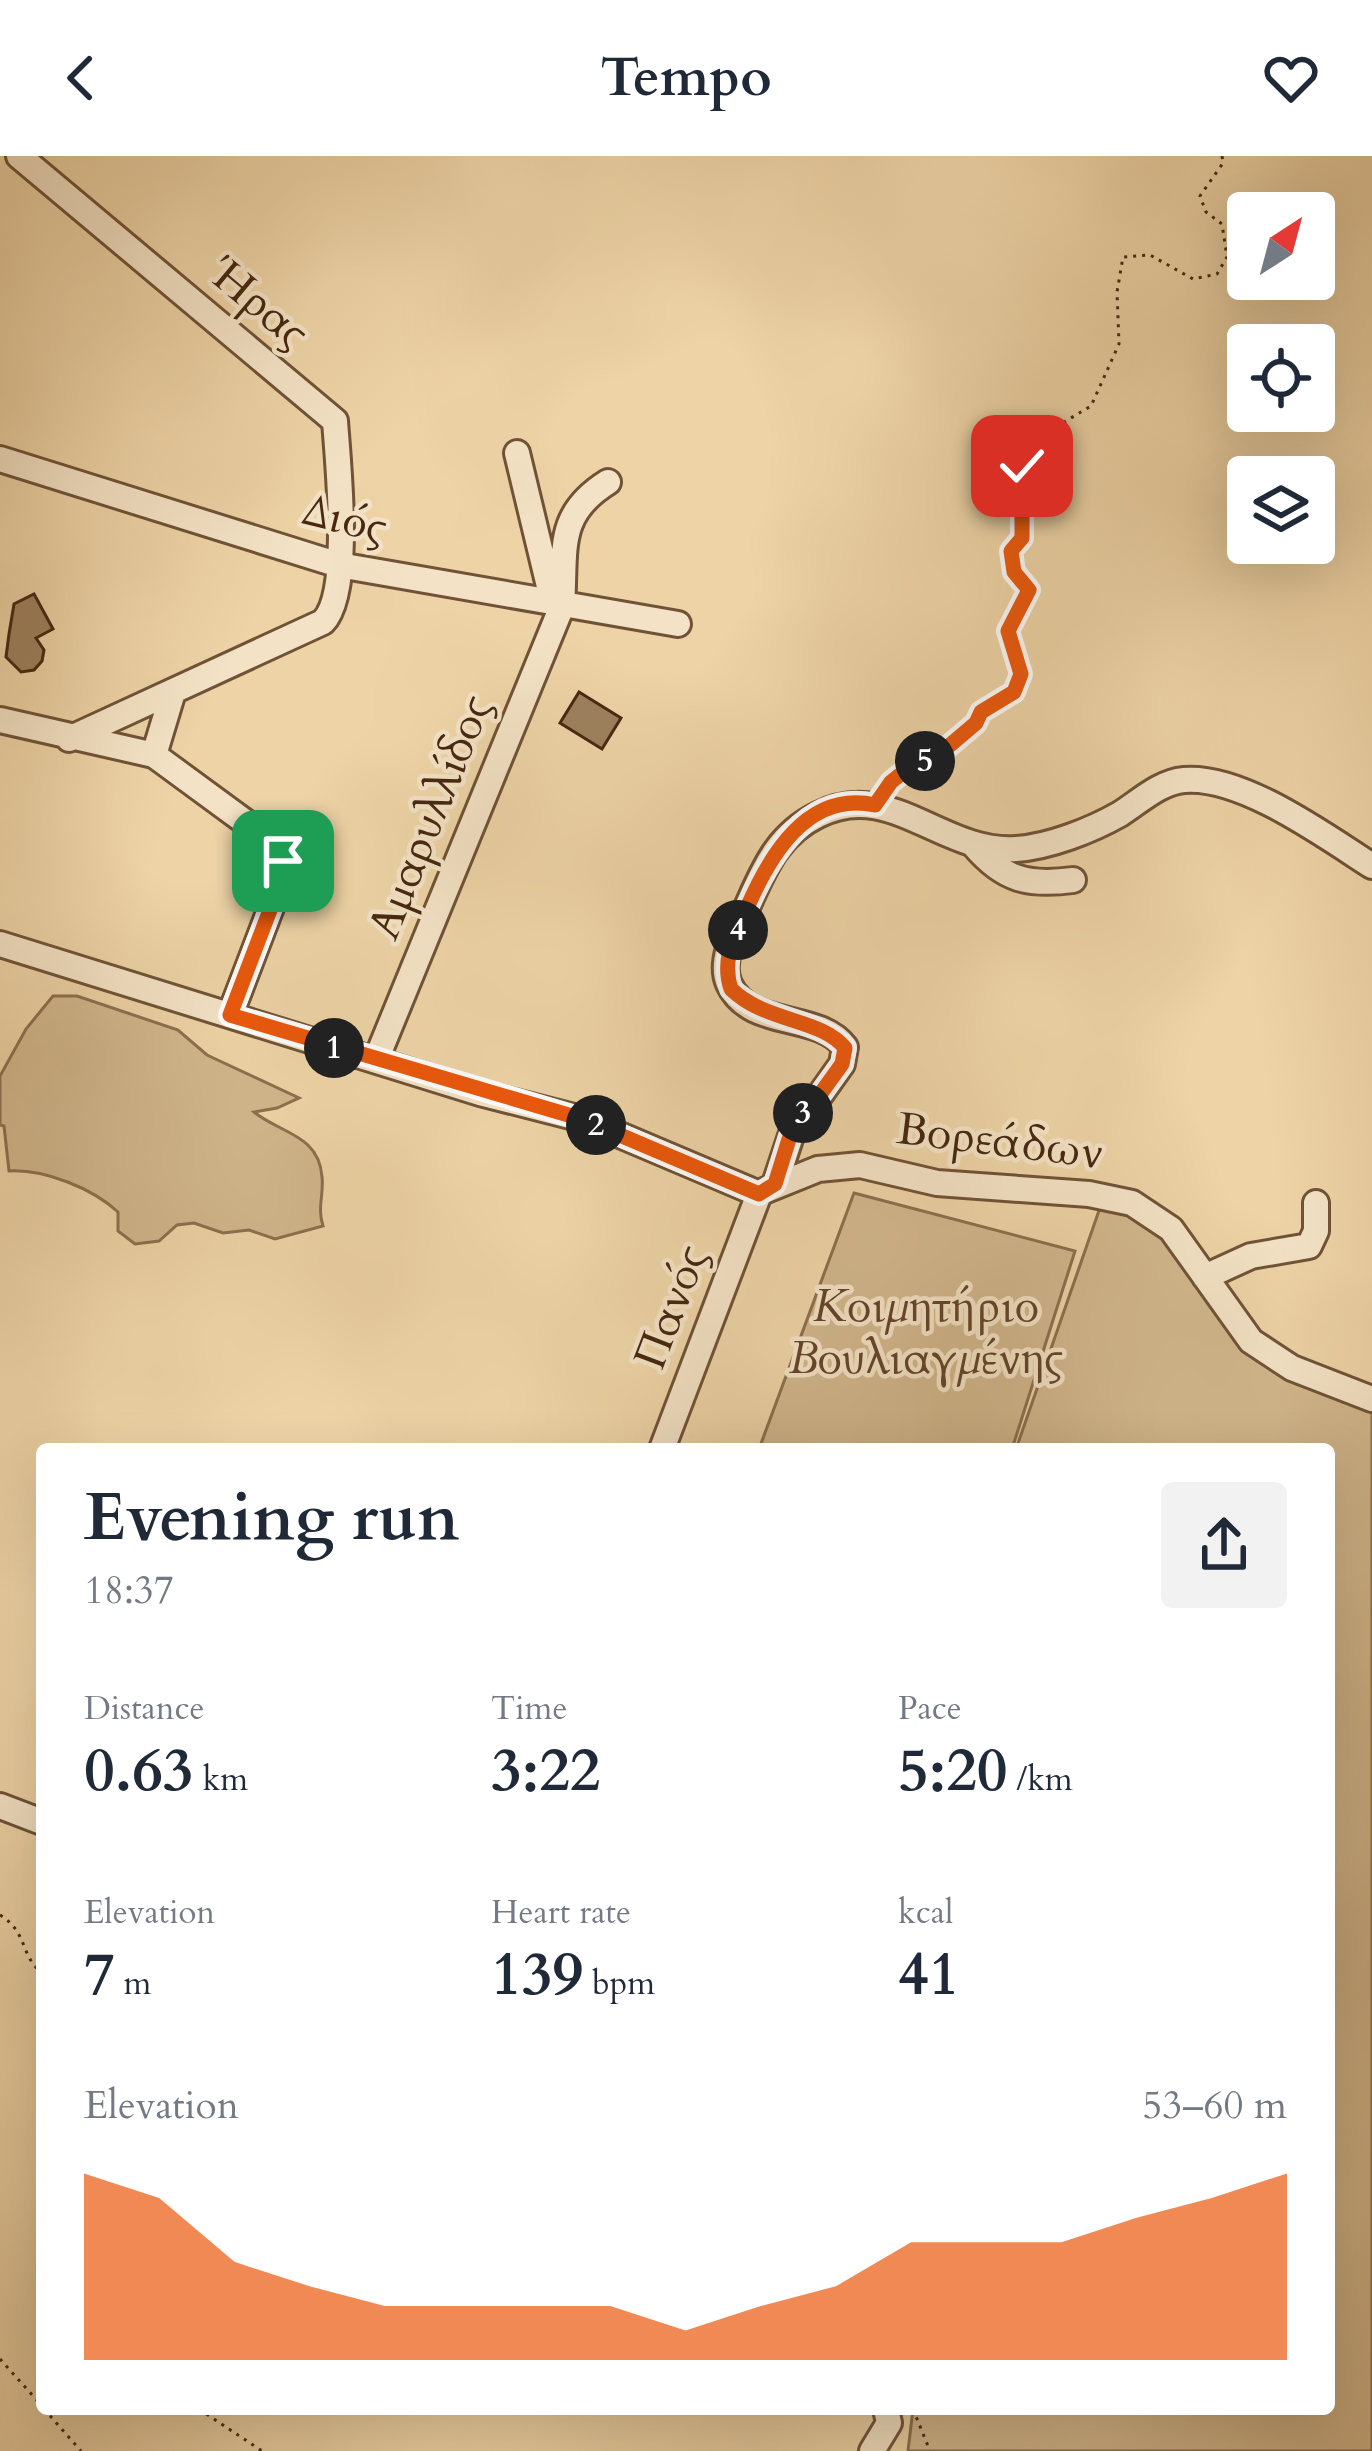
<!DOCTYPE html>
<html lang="en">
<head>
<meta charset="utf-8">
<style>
  body { margin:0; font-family:Cardo,serif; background:#f2f2f3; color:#1f2937; height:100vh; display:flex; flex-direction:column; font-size:45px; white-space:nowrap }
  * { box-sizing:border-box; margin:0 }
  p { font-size:39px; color:#747a83 }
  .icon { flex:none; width:66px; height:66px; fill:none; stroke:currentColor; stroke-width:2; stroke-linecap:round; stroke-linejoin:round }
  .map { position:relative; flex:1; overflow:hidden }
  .sheet { position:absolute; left:36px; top:1287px; width:1299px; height:972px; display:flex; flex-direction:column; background:#fff; border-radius:12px; box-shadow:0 12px 48px #0002 }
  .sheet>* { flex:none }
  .needle { width:78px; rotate:36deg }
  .buttons { position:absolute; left:1227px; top:36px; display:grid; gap:24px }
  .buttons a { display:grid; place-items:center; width:108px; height:108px; border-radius:12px; background:#fff; box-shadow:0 12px 48px #0002; font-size:60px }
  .pin { position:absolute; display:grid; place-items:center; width:102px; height:102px; color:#fff; margin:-51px; border-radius:24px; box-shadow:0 6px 18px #0006 }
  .km { position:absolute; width:60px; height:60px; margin:-30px; border-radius:50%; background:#222; color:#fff; font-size:33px; line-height:60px; text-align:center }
  .round { display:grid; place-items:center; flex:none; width:126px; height:126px; border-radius:12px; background:#f2f2f3 }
  .headline { display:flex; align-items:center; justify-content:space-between; height:204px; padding:0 48px }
  h1 { font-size:66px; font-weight:800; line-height:90px }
  .stats { display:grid; grid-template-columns:repeat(3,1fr); gap:18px; height:204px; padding:12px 48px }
  .stats div { display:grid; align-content:center }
  .stats b { font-size:60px; font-weight:800 }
  .stats small { font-size:33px; font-weight:400 }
  .stats p { font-size:33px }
  .chart { height:336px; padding:24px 48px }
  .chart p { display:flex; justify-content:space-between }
  .chart svg { width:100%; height:216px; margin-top:12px; fill:#ea580c; opacity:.7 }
  header { display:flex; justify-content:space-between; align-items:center; height:156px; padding:0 48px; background:#fff; font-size:54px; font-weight:800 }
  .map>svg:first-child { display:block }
</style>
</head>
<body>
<header><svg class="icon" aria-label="back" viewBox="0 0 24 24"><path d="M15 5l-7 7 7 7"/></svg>Tempo<svg class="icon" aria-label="heart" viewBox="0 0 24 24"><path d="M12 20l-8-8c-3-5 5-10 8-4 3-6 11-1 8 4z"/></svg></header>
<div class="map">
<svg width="1372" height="2295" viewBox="0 0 1372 2295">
  <rect width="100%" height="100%" fill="#edd3a6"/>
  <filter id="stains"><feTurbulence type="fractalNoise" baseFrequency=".00167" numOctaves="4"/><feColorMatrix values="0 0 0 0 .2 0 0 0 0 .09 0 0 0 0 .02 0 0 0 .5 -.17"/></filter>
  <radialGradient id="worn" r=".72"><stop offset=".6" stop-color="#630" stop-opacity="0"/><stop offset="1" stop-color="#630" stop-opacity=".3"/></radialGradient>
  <path fill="#d1b68c" stroke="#8c6f4e" stroke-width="3" d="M53 840H77L178 874 207 899 299 942 277 952 254 956C279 977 319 978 322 1021 324 1039 317 1051 323 1070L275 1083 249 1074 223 1077 194 1067 177 1069 159 1085 135 1088 118 1075V1056C92 1032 44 1013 9 1015L4 970 0 969V920L26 873Z
    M854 1037 1075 1095 1012 1293H759Z
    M1102 1046 1161 1071 1238 1183 1372 1244V2295H908L913 2253H1329V1293H1016Z"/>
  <path fill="#9d815e" stroke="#472810" stroke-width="3" d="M34 438 53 473 36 482 44 494 42 505 34 514 21 516 6 501 9 478 14 448Z
    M579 536 621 562 602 593 560 567Z"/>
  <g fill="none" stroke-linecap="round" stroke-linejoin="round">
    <defs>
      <path id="minor" d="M19 0 335 265C338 308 352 437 323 466L69 583
        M517 297 553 447
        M0 303 339 409 678 468
        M0 564 154 599 271 685 283 705V720L230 859
        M154 599 173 536
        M973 688C1003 724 1028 730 1073 724
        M0 788 480 937 582 963 759 1038
        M376 904 562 450C566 394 555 359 608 326
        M775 1028 791 980 842 908 845 891C818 855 750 874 729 828 717 802 741 766 751 742 767 706 781 677 818 659 890 622 942 698 1016 693 1049 691 1092 674 1120 658 1139 646 1160 626 1184 624 1242 619 1325 680 1372 710
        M766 1034 818 1013 860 1009 937 1027 1089 1038 1132 1047 1171 1073 1251 1185 1292 1212 1372 1243
        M1205 1121 1251 1100 1309 1090 1316 1075V1047
        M662 1293 759 1038
        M0 1650 42 1666
        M872 2295 889 2267 886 2253"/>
    </defs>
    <use href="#minor" stroke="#705336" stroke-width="30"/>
    <path stroke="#472810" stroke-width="3" stroke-dasharray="3 6" stroke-linecap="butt" d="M887 632 911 610 936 601 976 567 981 556 1014 537 1021 518 1008 475 1029 434 1014 416 1011 395 1022 382V310L1044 278 1091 250 1119 188 1117 136 1123 101 1150 99 1193 123 1217 118 1227 101 1222 68 1206 56 1200 40 1223 7 1222 0
      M1009 1293 1011 1287
      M0 1759C28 1776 20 1800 42 1817
      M0 2203 42 2250
      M44 2253 81 2295
      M199 2253 262 2295
      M913 2253 930 2295"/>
    <use href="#minor" stroke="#f3e2c5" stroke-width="24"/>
  </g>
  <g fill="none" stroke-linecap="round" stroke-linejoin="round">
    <defs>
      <path id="route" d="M283 705V720L230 859 582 963 759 1038 775 1028 790 980 842 908 845 892C821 862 766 867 731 833 721 803 735 780 747 752 769 701 807 634 875 649L891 626 911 610 936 601 976 567 981 556 1014 536 1021 518 1008 475 1029 434 1014 416 1011 395 1022 382V310"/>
    </defs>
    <use href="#route" stroke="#fff" stroke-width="24"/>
    <use href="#route" stroke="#ea580c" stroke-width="15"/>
  </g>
  <g text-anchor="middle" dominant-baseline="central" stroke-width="9" stroke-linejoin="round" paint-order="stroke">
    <g font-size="45" fill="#472810" stroke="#f3e2c5">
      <text transform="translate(259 147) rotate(40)">Ήρας</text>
      <text transform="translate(345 363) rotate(14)">Διός</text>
      <text transform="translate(430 661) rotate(-68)">Αμαρυλλίδος</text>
      <text transform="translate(1000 985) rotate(7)">Βορεάδων</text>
      <text transform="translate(671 1151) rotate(-69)">Πανός</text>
    </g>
    <g font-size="45" font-style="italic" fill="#634429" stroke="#f3e2c5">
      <text x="926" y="1150">Κοιμητήριο<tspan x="926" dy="52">Βουλιαγμένης</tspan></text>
    </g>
  </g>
  <rect width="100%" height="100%" filter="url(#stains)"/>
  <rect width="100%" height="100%" fill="url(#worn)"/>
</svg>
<div class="buttons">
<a><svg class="needle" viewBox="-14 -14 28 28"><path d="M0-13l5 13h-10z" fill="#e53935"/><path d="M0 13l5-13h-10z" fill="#747a83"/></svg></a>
<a><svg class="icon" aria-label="locate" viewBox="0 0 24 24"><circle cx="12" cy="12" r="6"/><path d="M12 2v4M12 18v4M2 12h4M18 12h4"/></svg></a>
<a><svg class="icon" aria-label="layers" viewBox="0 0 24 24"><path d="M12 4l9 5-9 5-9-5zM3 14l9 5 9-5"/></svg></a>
</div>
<div class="pin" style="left:283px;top:705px;background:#1e9e55"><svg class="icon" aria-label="arrive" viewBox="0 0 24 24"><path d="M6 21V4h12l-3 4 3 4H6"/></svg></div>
<div class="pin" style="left:1022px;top:310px;background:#d93025"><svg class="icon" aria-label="check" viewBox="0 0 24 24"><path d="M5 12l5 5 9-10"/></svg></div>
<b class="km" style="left:334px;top:892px">1</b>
<b class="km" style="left:596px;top:969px">2</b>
<b class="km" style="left:803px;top:957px">3</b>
<b class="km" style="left:738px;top:774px">4</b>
<b class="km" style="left:925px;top:605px">5</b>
<section class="sheet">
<div class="headline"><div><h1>Evening run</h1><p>18:37</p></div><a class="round"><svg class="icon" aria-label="share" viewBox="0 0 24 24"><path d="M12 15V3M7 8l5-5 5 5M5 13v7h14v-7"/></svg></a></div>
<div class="stats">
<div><p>Distance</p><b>0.63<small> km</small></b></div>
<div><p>Time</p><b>3:22</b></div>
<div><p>Pace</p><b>5:20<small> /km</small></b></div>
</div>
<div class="stats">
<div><p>Elevation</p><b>7<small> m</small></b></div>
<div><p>Heart rate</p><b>139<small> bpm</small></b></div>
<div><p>kcal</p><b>41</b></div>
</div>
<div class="chart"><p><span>Elevation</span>53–60 m</p>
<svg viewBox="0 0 160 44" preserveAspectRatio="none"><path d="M0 44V6L10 11L20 24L30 29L40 33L50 33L60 33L70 33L80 38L90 33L100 29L110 20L120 20L130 20L140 15L150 11L160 6V44z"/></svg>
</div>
</section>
</div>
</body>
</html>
